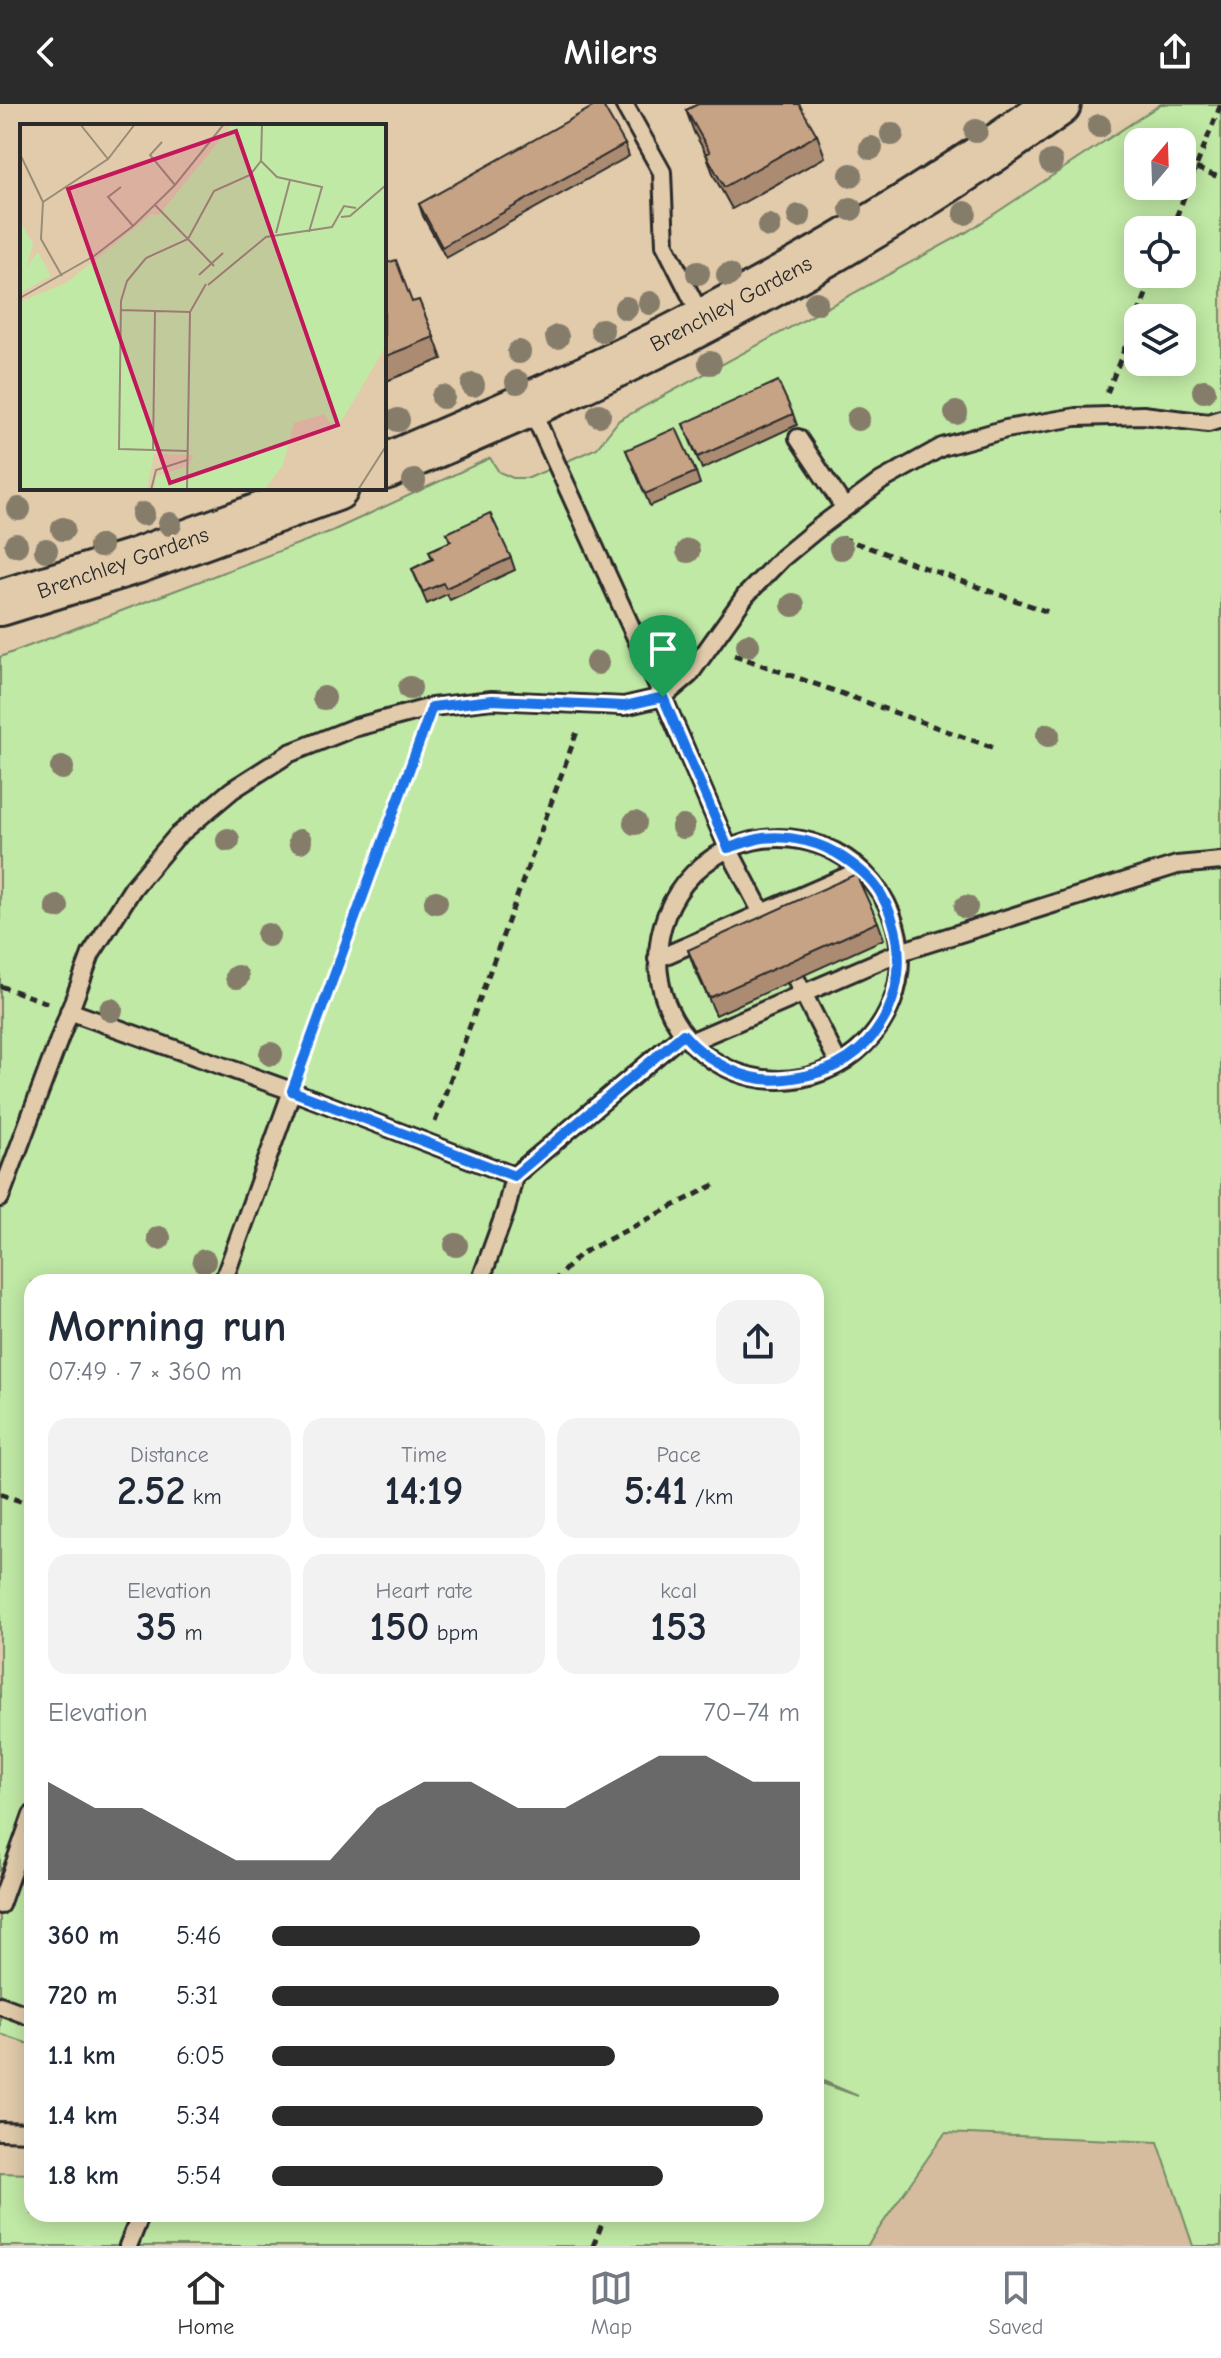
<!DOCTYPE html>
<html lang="en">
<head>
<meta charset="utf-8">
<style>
  body { margin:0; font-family:"Comic Neue",sans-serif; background:#f2f2f3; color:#1f2937; height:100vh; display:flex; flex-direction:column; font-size:30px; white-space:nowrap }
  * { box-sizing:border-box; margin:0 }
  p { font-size:26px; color:#747a83 }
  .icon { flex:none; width:44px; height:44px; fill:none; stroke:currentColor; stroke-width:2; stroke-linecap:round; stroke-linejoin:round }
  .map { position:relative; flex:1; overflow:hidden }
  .side { position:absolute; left:24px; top:1170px; width:800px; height:948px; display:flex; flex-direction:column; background:#fff; border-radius:24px; box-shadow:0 4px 20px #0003 }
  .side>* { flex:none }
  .needle { width:52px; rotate:19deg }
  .fabs { position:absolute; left:1124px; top:24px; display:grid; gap:16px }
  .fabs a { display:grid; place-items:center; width:72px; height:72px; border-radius:16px; background:#fff; box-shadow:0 4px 20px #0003; font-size:40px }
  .pin { position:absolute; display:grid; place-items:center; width:68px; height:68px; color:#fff; margin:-82px -34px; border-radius:50% 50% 50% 0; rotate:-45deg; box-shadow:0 0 8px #0007 }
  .pin .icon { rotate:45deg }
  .round { display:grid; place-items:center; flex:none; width:84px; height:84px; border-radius:24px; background:#f2f2f3 }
  .summary { display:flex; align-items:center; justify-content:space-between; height:136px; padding:0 24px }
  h1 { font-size:44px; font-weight:700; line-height:60px }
  .stats { display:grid; grid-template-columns:repeat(3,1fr); gap:12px; height:136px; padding:8px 24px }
  .stats div { display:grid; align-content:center; border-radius:20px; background:#f2f2f3; text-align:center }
  .stats b { font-size:40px; font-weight:700 }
  .stats small { font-size:22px; font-weight:400 }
  .stats p { font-size:22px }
  .chart { height:224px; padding:16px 24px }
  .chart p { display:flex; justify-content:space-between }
  .chart svg { width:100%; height:144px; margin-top:8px; fill:#2b2b2b; opacity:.7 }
  ul { padding:0 24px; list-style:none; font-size:26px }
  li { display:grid; grid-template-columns:128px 96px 1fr; align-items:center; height:60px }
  li i { height:20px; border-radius:10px; background:#2b2b2b }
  header { display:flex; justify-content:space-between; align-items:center; height:104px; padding:0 24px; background:#2b2b2b; color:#fff; font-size:36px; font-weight:700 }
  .dock { display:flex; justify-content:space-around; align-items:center; height:112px; border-top:2px solid #e0e1e3; background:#fff; font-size:22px; color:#747a83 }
  .dock a { display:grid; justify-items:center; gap:4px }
  .dock .current { color:#2b2b2b }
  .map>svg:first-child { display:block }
</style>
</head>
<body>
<header><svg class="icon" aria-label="back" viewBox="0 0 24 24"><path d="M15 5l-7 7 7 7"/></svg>Milers<svg class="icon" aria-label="share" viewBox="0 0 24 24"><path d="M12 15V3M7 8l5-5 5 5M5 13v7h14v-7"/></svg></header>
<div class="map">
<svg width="1221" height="2142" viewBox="0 0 1221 2142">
  <rect width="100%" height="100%" fill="#e1cbab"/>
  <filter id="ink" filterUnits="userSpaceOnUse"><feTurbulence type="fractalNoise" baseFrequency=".0125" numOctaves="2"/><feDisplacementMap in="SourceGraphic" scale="16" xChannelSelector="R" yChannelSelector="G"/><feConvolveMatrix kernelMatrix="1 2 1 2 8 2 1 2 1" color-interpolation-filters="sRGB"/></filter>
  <g filter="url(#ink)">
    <path fill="#d6bc9e" d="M944 2029 1158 2038 1193 2142H867Z"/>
    <path fill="#c0e9a5" stroke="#768a68" stroke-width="2" fill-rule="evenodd" d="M1161 0H1221V2142H1193L1158 2038 945 2029 867 2142H0V2069L32 2070V2110H816V1977L858 1992 816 1974V1178H32V1941L0 1930V553L332 427 490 354 499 368 513 374H529L597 344 619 316 967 128ZM1138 38H1182V82H1138ZM1138 126H1182V170H1138ZM1138 214H1182V258H1138Z"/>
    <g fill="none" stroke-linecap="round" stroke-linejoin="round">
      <defs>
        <path id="lane" d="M624 0 662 68 665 141 703 216
          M530 302 663 593 728 744 772 828
          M798 334 844 403
          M658 855a121 121 0 1 1 242 0a121 121 0 1 1-242 0Z
          M657 855 861 766
          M796 875 839 960
          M69 907 292 987 514 1072
          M690 938 900 848 1177 761 1221 757
          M0 1094 91 850 133 784 176 733 232 686 290 649 353 624 432 603 492 596 624 602 663 593 689 571 746 491 782 454 817 425 881 377 942 343 1006 325 1076 313 1143 311 1208 319 1221 315
          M223 1178 292 987
          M480 1178 506 1106 514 1072 683 930
          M0 1801 32 1711
          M0 1901 32 1913
          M0 2027 32 2028
          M128 2142 141 2110"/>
        <path id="secondary" d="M384 363C492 317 601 271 705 216 824 154 949 79 1058 0
          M0 499 136 457 336 384"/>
      </defs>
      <use href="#lane" stroke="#2b2b2b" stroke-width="22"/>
      <use href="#secondary" stroke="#2b2b2b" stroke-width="50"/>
      <path stroke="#2b2b2b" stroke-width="5" stroke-dasharray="8 6" stroke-linecap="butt" d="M1196 64 1221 74
        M1171 126 1221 0
        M1107 289 1154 170
        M842 434 1048 508
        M734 551 997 645
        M0 882 50 900
        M300 967 422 630
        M435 1018 578 625
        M553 1178 580 1150 718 1079
        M0 1390 32 1401
        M593 2142 606 2110"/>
      <use href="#lane" stroke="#e1cbab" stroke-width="16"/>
      <use href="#secondary" stroke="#e1cbab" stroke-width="44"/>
    </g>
    <g fill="#857d6b">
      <circle cx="1099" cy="22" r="12"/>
      <circle cx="976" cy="27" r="12"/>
      <circle cx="892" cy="30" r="12"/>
      <circle cx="871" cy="44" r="12"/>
      <circle cx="1051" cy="58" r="12"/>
      <circle cx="851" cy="71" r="12"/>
      <circle cx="851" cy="105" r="12"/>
      <circle cx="965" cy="109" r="12"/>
      <circle cx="799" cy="112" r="12"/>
      <circle cx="769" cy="122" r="12"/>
      <circle cx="698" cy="169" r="12"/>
      <circle cx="728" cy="171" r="12"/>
      <circle cx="650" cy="199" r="12"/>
      <circle cx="816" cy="199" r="12"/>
      <circle cx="626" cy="204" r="12"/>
      <circle cx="602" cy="226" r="12"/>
      <circle cx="557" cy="233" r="12"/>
      <circle cx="519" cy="248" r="12"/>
      <circle cx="710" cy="259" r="12"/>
      <circle cx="517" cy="278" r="12"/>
      <circle cx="473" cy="281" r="12"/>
      <circle cx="1204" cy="287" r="12"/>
      <circle cx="443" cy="293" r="12"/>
      <circle cx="956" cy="309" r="12"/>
      <circle cx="599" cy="311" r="12"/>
      <circle cx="858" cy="315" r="12"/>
      <circle cx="398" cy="316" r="12"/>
      <circle cx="414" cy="377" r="12"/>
      <circle cx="19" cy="405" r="12"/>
      <circle cx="143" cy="410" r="12"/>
      <circle cx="170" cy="420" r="12"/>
      <circle cx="63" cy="425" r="12"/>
      <circle cx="16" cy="441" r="12"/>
      <circle cx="100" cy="442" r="12"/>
      <circle cx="841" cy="444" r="12"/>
      <circle cx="46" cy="446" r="12"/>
      <circle cx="688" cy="447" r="12"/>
      <circle cx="793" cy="501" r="12"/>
      <circle cx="748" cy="541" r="12"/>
      <circle cx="597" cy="559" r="12"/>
      <circle cx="410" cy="584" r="12"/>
      <circle cx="324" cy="594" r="12"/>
      <circle cx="1048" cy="631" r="12"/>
      <circle cx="62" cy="664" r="12"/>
      <circle cx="635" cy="719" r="12"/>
      <circle cx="683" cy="723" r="12"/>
      <circle cx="228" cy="736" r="12"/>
      <circle cx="300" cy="737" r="12"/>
      <circle cx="436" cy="798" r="12"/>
      <circle cx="57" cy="803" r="12"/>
      <circle cx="966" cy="803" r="12"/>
      <circle cx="268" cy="831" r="12"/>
      <circle cx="237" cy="873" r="12"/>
      <circle cx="111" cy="906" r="12"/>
      <circle cx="271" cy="950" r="12"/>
      <circle cx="159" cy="1134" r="12"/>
      <circle cx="456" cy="1141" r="12"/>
      <circle cx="204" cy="1157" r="12"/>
    </g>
    <path fill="#ab8c73" stroke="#2b2b2b" stroke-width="2" d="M686 6 817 31 825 53 732 105 714 72 706 50 694 28Z
      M625 40 629 52 446 154 423 112 419 100Z
      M384 160 412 198 434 233 442 255 384 278Z
      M793 310 797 321 702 365 683 320Z
      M626 346 696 368 700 380 650 402Z
      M447 429 511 454 515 466 450 496 447 490 427 500 412 465 432 455 429 447 450 438Z
      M878 818 884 835 716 911 694 863 688 846Z"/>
    <path fill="#c7a386" stroke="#2b2b2b" stroke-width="2" d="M598 0H602L625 40 442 143 419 100Z
      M698 0H799L817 31 724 83 706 50 710 48 686 6Z
      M396 156 412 198 419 196 434 233 384 253V160Z
      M778 277 793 310 698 353 683 320Z
      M676 324 696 368 645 390 626 346Z
      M490 409 511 454 446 484 443 479 423 488 412 465 433 455 429 447 451 437 447 429Z
      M856 770 878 818 709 894 688 846Z"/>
  </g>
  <g fill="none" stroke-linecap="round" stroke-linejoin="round" filter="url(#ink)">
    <defs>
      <path id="route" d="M663 593 728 744C739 741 751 736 763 734 791 731 821 738 844 754 859 764 874 776 882 792 915 850 899 929 837 961 820 970 803 973 785 975 747 980 707 958 683 930L514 1072 292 987 432 603 492 596 624 602Z"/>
    </defs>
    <use href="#route" stroke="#fff" stroke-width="16"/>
    <use href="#route" stroke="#1a73e8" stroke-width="10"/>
  </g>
  <g text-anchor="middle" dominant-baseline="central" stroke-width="6" stroke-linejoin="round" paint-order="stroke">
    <g font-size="22" fill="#2b2b2b" stroke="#e1cbab">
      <text transform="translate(731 200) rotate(-28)">Brenchley Gardens</text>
      <text transform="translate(123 459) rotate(-19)">Brenchley Gardens</text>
    </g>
  </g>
  <g transform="translate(20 20)">
    <rect width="366" height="366" fill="#e1cbab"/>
    <path d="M213 0H366V222L316 306 304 290 274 299 263 341 244 366H134L137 352 168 342 174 331 134 330 127 366H0V178L46 159 132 90 139 91ZM0 98 13 120 6 145 0 148ZM18 128 31 152 0 169V152Z" fill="#c0e9a5"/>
    <path fill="none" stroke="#988b78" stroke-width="2" d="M60 0 88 35M142 18 130 31 155 61M0 30 23 78 21 115 42 152M241 37 242 0M101 63 88 73 113 102M23 78 88 35 115 0M135 81 194 142M321 93 330 92 366 61M256 109 270 56M179 151 203 129M188 161 246 113 312 103 324 82 336 84M0 174 74 132 113 102 155 61 204 0M101 186 170 188M133 326 135 187M168 327 99 325 101 177 107 157 126 134 168 115 194 67 230 51 241 37 257 53 302 63 289 108M131 366 136 346 167 336M167 366 170 188 186 160M338 366 366 322"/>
    <path fill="#c2185b" fill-opacity="0.15" stroke="#c2185b" stroke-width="4" d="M216 7 318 301 150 359 48 65Z"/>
    <rect width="366" height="366" fill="none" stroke="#2b2b2b" stroke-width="4"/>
  </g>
</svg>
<div class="fabs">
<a><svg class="needle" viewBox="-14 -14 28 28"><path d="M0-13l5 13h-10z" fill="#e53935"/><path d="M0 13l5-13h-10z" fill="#747a83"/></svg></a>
<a><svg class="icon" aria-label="locate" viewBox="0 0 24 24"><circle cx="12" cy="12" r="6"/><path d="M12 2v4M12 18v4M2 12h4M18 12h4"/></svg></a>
<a><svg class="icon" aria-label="layers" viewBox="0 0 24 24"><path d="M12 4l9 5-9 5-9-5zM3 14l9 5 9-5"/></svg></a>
</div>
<div class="pin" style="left:663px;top:593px;background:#1e9e55"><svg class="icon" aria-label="arrive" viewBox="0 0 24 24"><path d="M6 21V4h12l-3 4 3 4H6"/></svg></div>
<section class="side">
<div class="summary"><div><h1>Morning run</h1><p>07:49 · 7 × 360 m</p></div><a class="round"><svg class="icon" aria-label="share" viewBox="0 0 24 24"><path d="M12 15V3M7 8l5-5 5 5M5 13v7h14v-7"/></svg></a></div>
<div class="stats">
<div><p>Distance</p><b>2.52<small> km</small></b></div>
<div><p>Time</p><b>14:19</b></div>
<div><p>Pace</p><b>5:41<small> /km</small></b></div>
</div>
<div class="stats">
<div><p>Elevation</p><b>35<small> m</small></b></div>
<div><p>Heart rate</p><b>150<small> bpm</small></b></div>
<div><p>kcal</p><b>153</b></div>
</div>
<div class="chart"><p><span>Elevation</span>70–74 m</p>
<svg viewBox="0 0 160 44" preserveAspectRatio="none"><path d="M0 44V14L10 22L20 22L30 30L40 38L50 38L60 38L70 22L80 14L90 14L100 22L110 22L120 14L130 6L140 6L150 14L160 14V44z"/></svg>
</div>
<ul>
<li><b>360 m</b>5:46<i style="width:81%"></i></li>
<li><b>720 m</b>5:31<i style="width:96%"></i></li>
<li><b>1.1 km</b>6:05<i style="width:65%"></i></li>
<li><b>1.4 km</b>5:34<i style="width:93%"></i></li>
<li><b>1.8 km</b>5:54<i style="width:74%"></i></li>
</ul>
</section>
</div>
<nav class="dock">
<a class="current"><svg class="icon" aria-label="home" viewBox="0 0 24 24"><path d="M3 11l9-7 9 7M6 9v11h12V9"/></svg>Home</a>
<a><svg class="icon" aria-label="map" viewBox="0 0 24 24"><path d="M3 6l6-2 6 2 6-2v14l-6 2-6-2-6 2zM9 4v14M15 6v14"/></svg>Map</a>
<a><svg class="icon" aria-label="saved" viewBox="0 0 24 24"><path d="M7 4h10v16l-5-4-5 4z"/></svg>Saved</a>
</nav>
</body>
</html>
